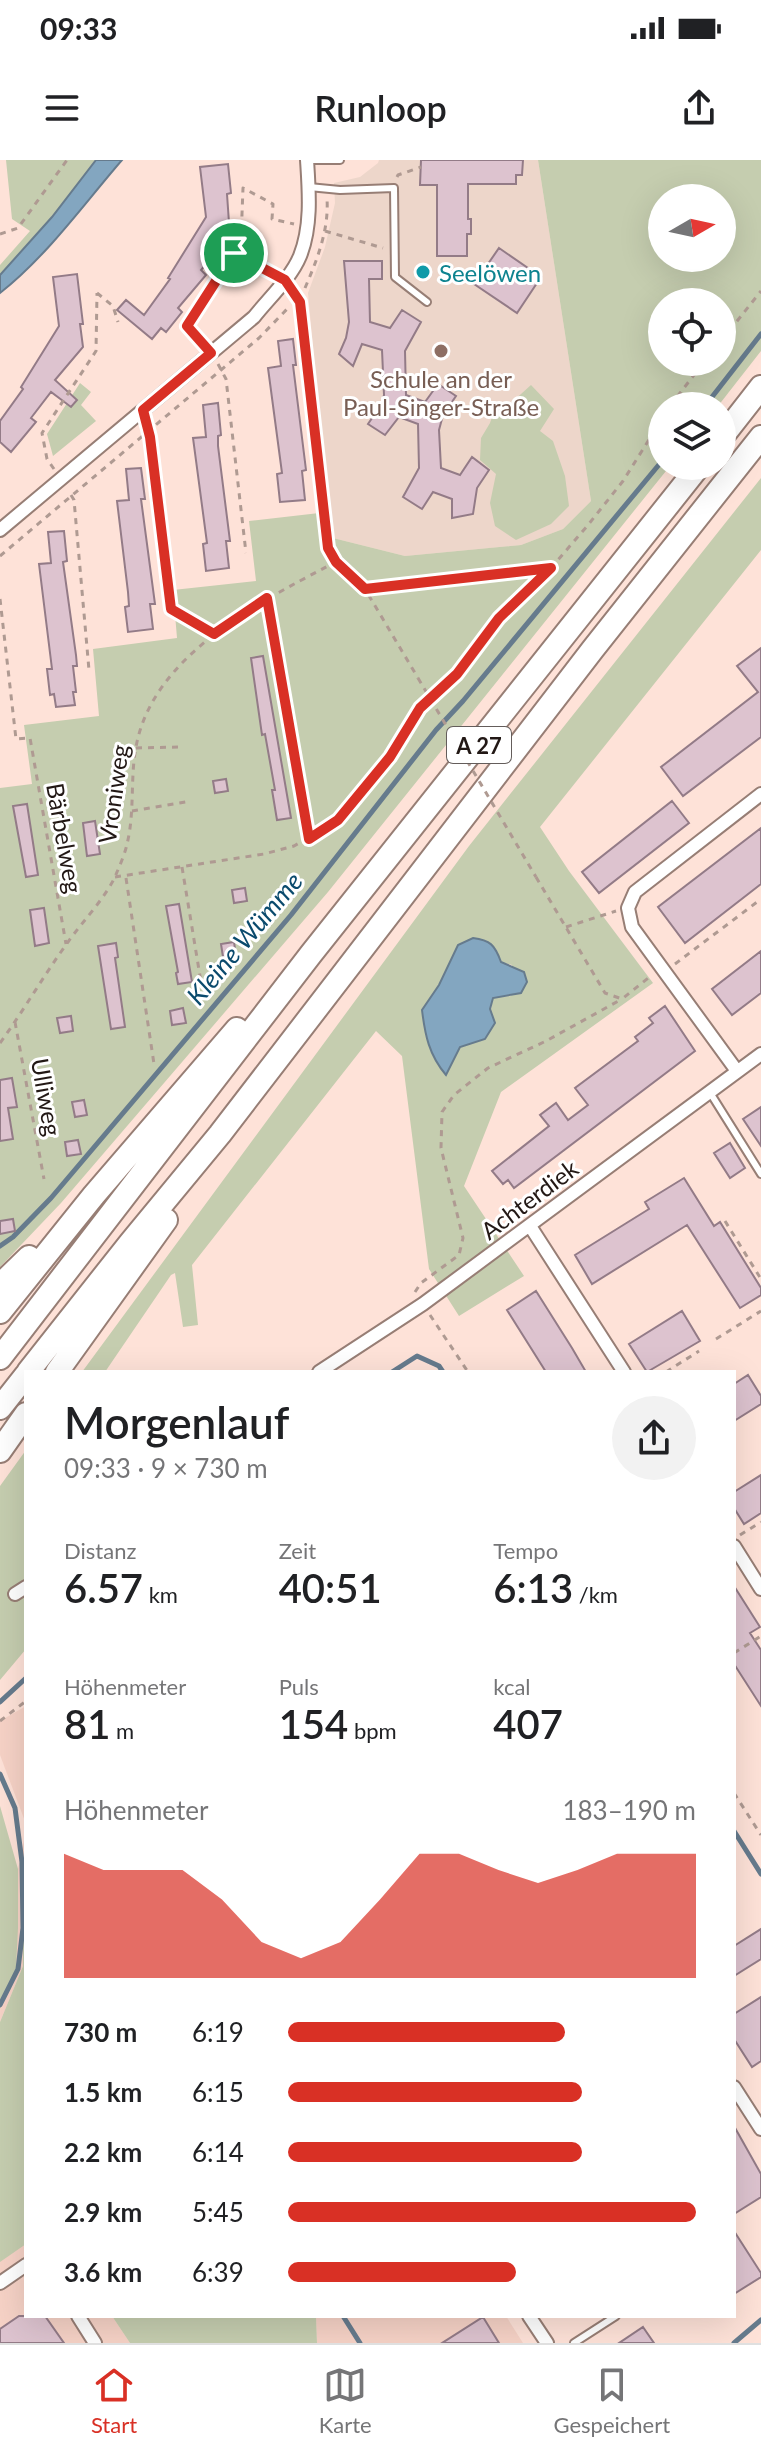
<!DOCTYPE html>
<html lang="de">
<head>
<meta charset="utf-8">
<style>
  body { margin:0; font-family:Lato,sans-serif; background:#f2f2f2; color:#202124; height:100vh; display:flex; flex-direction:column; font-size:30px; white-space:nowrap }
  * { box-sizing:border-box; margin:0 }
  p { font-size:26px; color:#757577 }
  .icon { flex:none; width:44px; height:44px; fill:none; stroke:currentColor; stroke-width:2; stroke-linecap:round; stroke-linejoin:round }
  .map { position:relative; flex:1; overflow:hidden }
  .side { position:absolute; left:24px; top:1210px; width:712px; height:948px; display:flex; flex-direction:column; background:#fff; border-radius:0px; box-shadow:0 8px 32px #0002 }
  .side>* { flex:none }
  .needle { width:52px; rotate:81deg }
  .fabs { position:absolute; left:648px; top:24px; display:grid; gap:16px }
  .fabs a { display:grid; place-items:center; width:88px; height:88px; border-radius:50%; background:#fff; box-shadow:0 8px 32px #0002; font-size:40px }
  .pin { position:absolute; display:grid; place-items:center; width:68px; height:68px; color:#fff; margin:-34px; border:4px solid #fff; border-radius:50%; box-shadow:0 2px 8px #0007 }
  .round { display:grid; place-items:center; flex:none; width:84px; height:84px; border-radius:42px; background:#f2f2f2 }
  .overview { display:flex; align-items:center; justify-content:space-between; height:136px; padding:0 40px }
  h1 { font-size:44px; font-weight:600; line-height:60px }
  .figures { display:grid; grid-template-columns:repeat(3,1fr); gap:12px; height:136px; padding:8px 40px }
  .figures div { display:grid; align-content:center }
  .figures b { font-size:40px; font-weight:600 }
  .figures small { font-size:22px; font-weight:400 }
  .figures p { font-size:22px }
  .chart { height:224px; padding:16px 40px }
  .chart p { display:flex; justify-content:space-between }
  .chart svg { width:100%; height:144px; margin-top:8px; fill:#d93025; opacity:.7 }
  ul { padding:0 40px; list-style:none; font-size:26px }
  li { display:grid; grid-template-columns:128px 96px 1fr; align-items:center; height:60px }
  li i { height:20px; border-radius:10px; background:#d93025 }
  .status { display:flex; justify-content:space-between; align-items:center; height:56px; padding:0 40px; background:#fff; direction:ltr }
  .status svg { height:22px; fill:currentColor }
  header { display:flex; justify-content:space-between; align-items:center; height:104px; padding:0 40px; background:#fff; font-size:36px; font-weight:600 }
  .tab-bar { display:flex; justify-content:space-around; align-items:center; height:112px; border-top:2px solid #e0e0e0; background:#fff; font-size:22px; color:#757577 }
  .tab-bar a { display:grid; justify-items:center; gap:4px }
  .tab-bar .active { color:#d93025 }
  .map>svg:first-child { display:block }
</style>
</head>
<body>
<div class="status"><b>09:33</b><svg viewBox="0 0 49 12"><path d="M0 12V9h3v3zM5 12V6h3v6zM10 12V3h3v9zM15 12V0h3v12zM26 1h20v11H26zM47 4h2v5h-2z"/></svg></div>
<header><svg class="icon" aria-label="menu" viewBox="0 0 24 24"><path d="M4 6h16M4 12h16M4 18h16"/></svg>Runloop<svg class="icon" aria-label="share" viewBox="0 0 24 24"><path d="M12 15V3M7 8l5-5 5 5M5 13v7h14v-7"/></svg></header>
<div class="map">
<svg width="761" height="2183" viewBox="0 0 761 2183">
  <rect width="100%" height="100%" fill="#fee2d8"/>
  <path fill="#f6d2c6" d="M26 1546V1664L0 1595V1561Z
    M26 1670V1708L22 1709 23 1806 0 1862V1849L16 1808 18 1709Z
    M26 2069V2156H112L130 2183H0V2088Z
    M316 2156H506L523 2183H317Z"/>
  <path fill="#edd6ca" d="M379 0H538L591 341 563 369 521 385 405 396 333 378 328 352 308 133 325 87 335 43 334 23 360 17 378 3Z"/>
  <path fill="#c5cdaf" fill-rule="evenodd" d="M6 0H122C83 45 47 96 0 133V105L30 71 12 59Z
    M538 0H761V191L718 246H662V306H670L328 732 61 1043 0 1107V628L32 624 24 565 99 556 93 489 177 478 173 430 256 421 249 361 328 352 333 378 405 396 521 385 563 369 591 341ZM662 38H722V98H662ZM662 142H722V202H662Z
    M80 223 91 232 81 245 96 261 53 296 47 274Z
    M531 225 554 249 540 271 553 281 565 316 569 346 551 364 516 380 495 366 490 343 496 314 480 300 481 278 490 263 494 251 511 243Z
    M761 318V390L540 667 569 711 653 823 501 932 464 1026 524 1116 459 1156 429 1109 402 896 376 871 192 1105 198 1165 183 1167 175 1113 171 1115 105 1212H82L469 686ZM459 785 496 789 501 802 512 805 511 836 493 837 486 879 460 887 445 914C429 895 425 875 422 850L439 825Z
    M26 1290V1489L0 1520V1326Z
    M0 1646 18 1709V1768L16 1808 0 1849Z
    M26 1708V2084L0 2102V1862L23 1806 22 1709Z
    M112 2156H316L317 2183H130Z"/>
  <path fill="#83a6c0" stroke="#667b8d" stroke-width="2" d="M96 0H122C83 45 47 96 0 133V115L52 57Z
    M473 778C490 780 495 785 501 802L524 812 527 822 521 833 493 838 490 849 495 863 485 879 460 887 446 915C429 895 425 875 422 850L439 825 458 785Z"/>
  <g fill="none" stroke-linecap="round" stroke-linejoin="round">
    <path stroke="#667b8d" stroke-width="5" d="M705 246 761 174
      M0 1086 13 1077 51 1038 291 755 436 570 463 541 662 301
      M392 1212 417 1196 439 1206 443 1212
      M0 1542 26 1518
      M0 1614 15 1648 22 1702 23 1768 18 1809 0 1845
      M734 1671 761 1714
      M343 2156 360 2183
      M734 2183 761 2160"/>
  </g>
  <path fill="#ddc3cf" stroke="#937b87" stroke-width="2" d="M421 0H523L522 15H516V24H468V59H471V74H467V96H437V25H420Z
    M228 4 231 33 227 34 230 77 201 110 206 115 178 148 182 152 166 172 161 168 152 179 117 150 126 140 144 155 170 119 168 118 206 57 200 7Z
    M499 88 541 117 517 153 474 124Z
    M344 101H382V119H369L370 162 390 168 402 150 421 162 405 191 406 235 425 242 438 224 456 236 443 255 439 270 441 308 460 315 472 297 489 310 477 328 473 354 452 358V339L433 332 422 349 403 337 419 308 418 264 399 257 385 275 368 264 381 245 384 235 382 190 362 184 353 206 339 194 346 178 349 162Z
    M77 114 83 164H80L83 187 55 220 77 240 71 247 51 232 31 258 36 262 11 292 0 282V261L23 229 21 227 59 166 53 117Z
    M293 179 296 205H293L306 310 302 311 305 340 280 342 277 314 282 313 268 208 281 206 278 181Z
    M218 243 221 275 218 276V286L230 381H226L229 408 206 411 203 384 207 383 193 278 206 277 203 245Z
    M141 308 145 339H141L155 444H150L153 469 128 472 125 447 129 446 128 432 117 341 129 340 126 309Z
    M64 371 67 401 63 402 76 495 77 506H73L76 532H73L75 545 56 547 54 534 50 535 47 509H52L39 404 51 403 48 372Z
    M761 488V577L683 636 661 607 758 532 737 506Z
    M263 496 291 658 277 660 272 630H275L265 574 262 575 251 498Z
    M226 619 228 631 215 633 213 621Z
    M672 641 689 663 599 733 582 712Z
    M27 644 38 715 26 717 13 646Z
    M95 661 100 694 87 696 83 663Z
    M761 668V724L685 783 658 747Z
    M245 728 247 741 234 743 232 730Z
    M179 744 192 822 178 824 176 813 178 812 166 746Z
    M44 748 49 783 35 786 30 750Z
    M234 782 236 795 223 797 221 784Z
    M116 783 118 797 115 798 125 867 111 869 98 786Z
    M761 791V833L732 855 712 829Z
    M665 846 695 891 514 1028 508 1020 503 1024 492 1011 549 966 540 955 556 943 568 960 588 945 575 928 638 881 635 877 653 863 649 858Z
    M183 848 186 863 172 865 170 851Z
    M71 856 73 871 60 873 57 858Z
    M12 918 17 947 8 948 13 979 0 981V920Z
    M84 940 87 955 75 957 72 942Z
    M761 947V986L743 959Z
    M78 980 81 994 67 996 65 982Z
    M730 983 745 1008 730 1018 714 993Z
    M684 1018 714 1066 720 1062 761 1128V1135L740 1148 687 1065 592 1124 575 1095 649 1049 645 1042Z
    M13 1059 15 1071 0 1074V1061Z
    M536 1131 572 1188 586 1212H546L507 1150Z
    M682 1151 700 1181 647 1212 629 1184Z
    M748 1215 761 1236V1244L734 1261V1224Z
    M761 1315V1353L744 1364 734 1348V1332Z
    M734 1426 760 1467 750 1473 761 1490V1546L734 1504Z
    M761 1769V1799L734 1816V1786Z
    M761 1837V1901L752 1907 734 1879V1854Z
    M734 1966 761 2014V2037L734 2054Z
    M734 2071 761 2113V2117L734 2134Z
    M19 2156H45L64 2183H0V2169Z
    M483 2157 499 2183H442Z
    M643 2167 654 2183H619Z"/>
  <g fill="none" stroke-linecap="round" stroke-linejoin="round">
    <defs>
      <path id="lane" d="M307 0H340
        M309 27 340 30 394 28 395 117 427 142
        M286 122 300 142 322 350 328 388 336 402
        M709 931 761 1014
        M574 2183 616 2156"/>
      <path id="street" d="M0 370 254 157C269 138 291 118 300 96 312 66 309 31 307 0
        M737 911 632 767 628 748 635 732 761 634
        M530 1066 624 1212
        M319 1212 423 1144 761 894
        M734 1386 761 1429
        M15 1434 26 1427
        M734 1927 761 1969
        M0 2123 26 2105
        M78 2156 95 2183
        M529 2156 547 2183"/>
      <path id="highway" d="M722 277 761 227
        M0 1125 29 1097
        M0 1152 94 1035 237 869
        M0 1198 311 794 699 306
        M28 1212 130 1083 220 974 593 489 761 277
        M57 1212 166 1060
        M0 1248 26 1215
        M0 1291 26 1254"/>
    </defs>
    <use href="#lane" stroke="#977e75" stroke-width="10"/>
    <use href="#street" stroke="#977e75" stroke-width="16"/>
    <use href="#highway" stroke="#977e75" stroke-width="26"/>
    <path stroke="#af9a92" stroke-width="3" stroke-dasharray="6 6" stroke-linecap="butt" d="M397 17 398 15 421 7
      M325 71 383 88
      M0 74 18 68 67 0
      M274 115 234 93 241 80 243 28 273 44 272 59 294 64
      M305 128C317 100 329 70 327 39
      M97 133 113 146 118 162
      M722 180 761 131
      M201 182 187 166 234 93
      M218 204 226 219 246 393
      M670 246 704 202
      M148 269 171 449 214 474
      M54 309 47 299 42 273 96 191 97 133
      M71 335 74 340 89 510
      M0 396 259 178 290 146
      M344 409 365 429 418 518
      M365 429 551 408
      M267 438 309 679
      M0 439 16 579 30 578 66 784
      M136 588 180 587
      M132 651 191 641
      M182 707 201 822
      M115 717 264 694 294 686 338 660 390 597 420 548 457 514 499 458 551 408 588 365 623 321 662 259
      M536 717 605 833 622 839 652 815
      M126 718 154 904
      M566 767 616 751
      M675 804 761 739
      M15 862 44 1019
      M0 883C24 850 44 815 68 782 82 762 109 734 117 712 121 703 125 693 127 684 135 652 130 618 136 587 152 497 256 444 328 406
      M725 1061 761 1119
      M415 1132 421 1123 459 1095 463 1078 441 988 442 952 454 935 488 908 546 881 622 839
      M430 1155 468 1212
      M716 1179 761 1151
      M666 1212 699 1191
      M740 1375 761 1362
      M734 1493 761 1476
      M0 1561 26 1541
      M734 1633 761 1675"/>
    <use href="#lane" stroke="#fff" stroke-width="6"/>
    <use href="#street" stroke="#fff" stroke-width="12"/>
    <use href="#highway" stroke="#fff" stroke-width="22"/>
    <path stroke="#af9a92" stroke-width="3" stroke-dasharray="6 6" stroke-linecap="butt" d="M418 518 536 717"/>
  </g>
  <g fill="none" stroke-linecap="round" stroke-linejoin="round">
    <defs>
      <path id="route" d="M234 93 285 120 300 142 328 388 336 402 365 429 551 408 499 458 457 514 420 548 390 597 338 660 309 679 267 438 214 474 171 449 150 277 143 250 211 193 187 166Z"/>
    </defs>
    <use href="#route" stroke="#fff" stroke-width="16"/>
    <use href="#route" stroke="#d93025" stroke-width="10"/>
  </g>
  <circle fill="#0f9aa8" stroke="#fff" stroke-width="3" cx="423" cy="112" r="8"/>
  <circle fill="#8d6e63" stroke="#fff" stroke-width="3" cx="441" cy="191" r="8"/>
  <g text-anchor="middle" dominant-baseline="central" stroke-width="6" stroke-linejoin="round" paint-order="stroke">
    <rect fill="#fff" stroke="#645d5b" stroke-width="2" x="447" y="567" width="64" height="36" rx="6"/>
    <g font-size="22" font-weight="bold" fill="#221815">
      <text x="479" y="585">A 27</text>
    </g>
    <g font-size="24" fill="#0d838f" stroke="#fff" text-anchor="start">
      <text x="439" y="112">Seelöwen</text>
    </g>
    <g font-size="24" fill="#785e54" stroke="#fff">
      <text x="441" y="218">Schule an der<tspan x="441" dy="28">Paul-Singer-Straße</tspan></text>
    </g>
    <g font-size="24" fill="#221815" stroke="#fff">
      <text transform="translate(113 634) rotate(-82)">Vroniweg</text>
      <text transform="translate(65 678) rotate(80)">Bärbelweg</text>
      <text transform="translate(47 937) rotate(80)">Ulliweg</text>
      <text transform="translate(529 1039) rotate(-37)">Achterdiek</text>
    </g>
    <g font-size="26" font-style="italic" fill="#0a4a6d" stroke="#fff">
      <text transform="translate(244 778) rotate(-50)">Kleine Wümme</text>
    </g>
  </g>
</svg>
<div class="fabs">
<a><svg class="needle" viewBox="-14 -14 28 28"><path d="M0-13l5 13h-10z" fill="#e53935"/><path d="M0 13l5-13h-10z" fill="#757577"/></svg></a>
<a><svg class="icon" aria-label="locate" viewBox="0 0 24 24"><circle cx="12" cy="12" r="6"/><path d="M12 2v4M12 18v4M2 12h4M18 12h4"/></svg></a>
<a><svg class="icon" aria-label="layers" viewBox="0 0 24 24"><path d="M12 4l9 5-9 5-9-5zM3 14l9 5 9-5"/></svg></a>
</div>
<div class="pin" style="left:234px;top:93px;background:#1e9e55"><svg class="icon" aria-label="arrive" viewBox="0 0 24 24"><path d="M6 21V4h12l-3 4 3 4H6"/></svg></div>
<section class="side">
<div class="overview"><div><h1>Morgenlauf</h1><p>09:33 · 9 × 730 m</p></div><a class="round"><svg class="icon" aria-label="share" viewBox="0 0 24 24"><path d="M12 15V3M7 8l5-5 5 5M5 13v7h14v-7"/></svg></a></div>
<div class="figures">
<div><p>Distanz</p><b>6.57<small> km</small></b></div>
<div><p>Zeit</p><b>40:51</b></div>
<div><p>Tempo</p><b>6:13<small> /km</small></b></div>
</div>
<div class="figures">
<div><p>Höhenmeter</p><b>81<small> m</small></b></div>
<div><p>Puls</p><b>154<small> bpm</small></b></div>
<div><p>kcal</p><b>407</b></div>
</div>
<div class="chart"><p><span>Höhenmeter</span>183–190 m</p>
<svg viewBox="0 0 160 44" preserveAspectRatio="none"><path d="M0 44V6L10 11L20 11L30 11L40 20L50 33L60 38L70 33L80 20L90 6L100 6L110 11L120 15L130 11L140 6L150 6L160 6V44z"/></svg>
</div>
<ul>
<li><b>730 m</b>6:19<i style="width:68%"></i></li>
<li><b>1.5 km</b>6:15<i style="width:72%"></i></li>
<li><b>2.2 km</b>6:14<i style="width:72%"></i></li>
<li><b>2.9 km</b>5:45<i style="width:100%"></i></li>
<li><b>3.6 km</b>6:39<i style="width:56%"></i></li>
</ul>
</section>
</div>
<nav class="tab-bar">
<a class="active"><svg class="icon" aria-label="home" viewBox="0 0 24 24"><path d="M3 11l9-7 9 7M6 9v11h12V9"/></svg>Start</a>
<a><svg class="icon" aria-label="map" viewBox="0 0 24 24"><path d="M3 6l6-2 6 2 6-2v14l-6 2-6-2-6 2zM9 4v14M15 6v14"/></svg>Karte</a>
<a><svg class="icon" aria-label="saved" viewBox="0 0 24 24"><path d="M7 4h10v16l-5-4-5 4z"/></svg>Gespeichert</a>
</nav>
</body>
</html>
